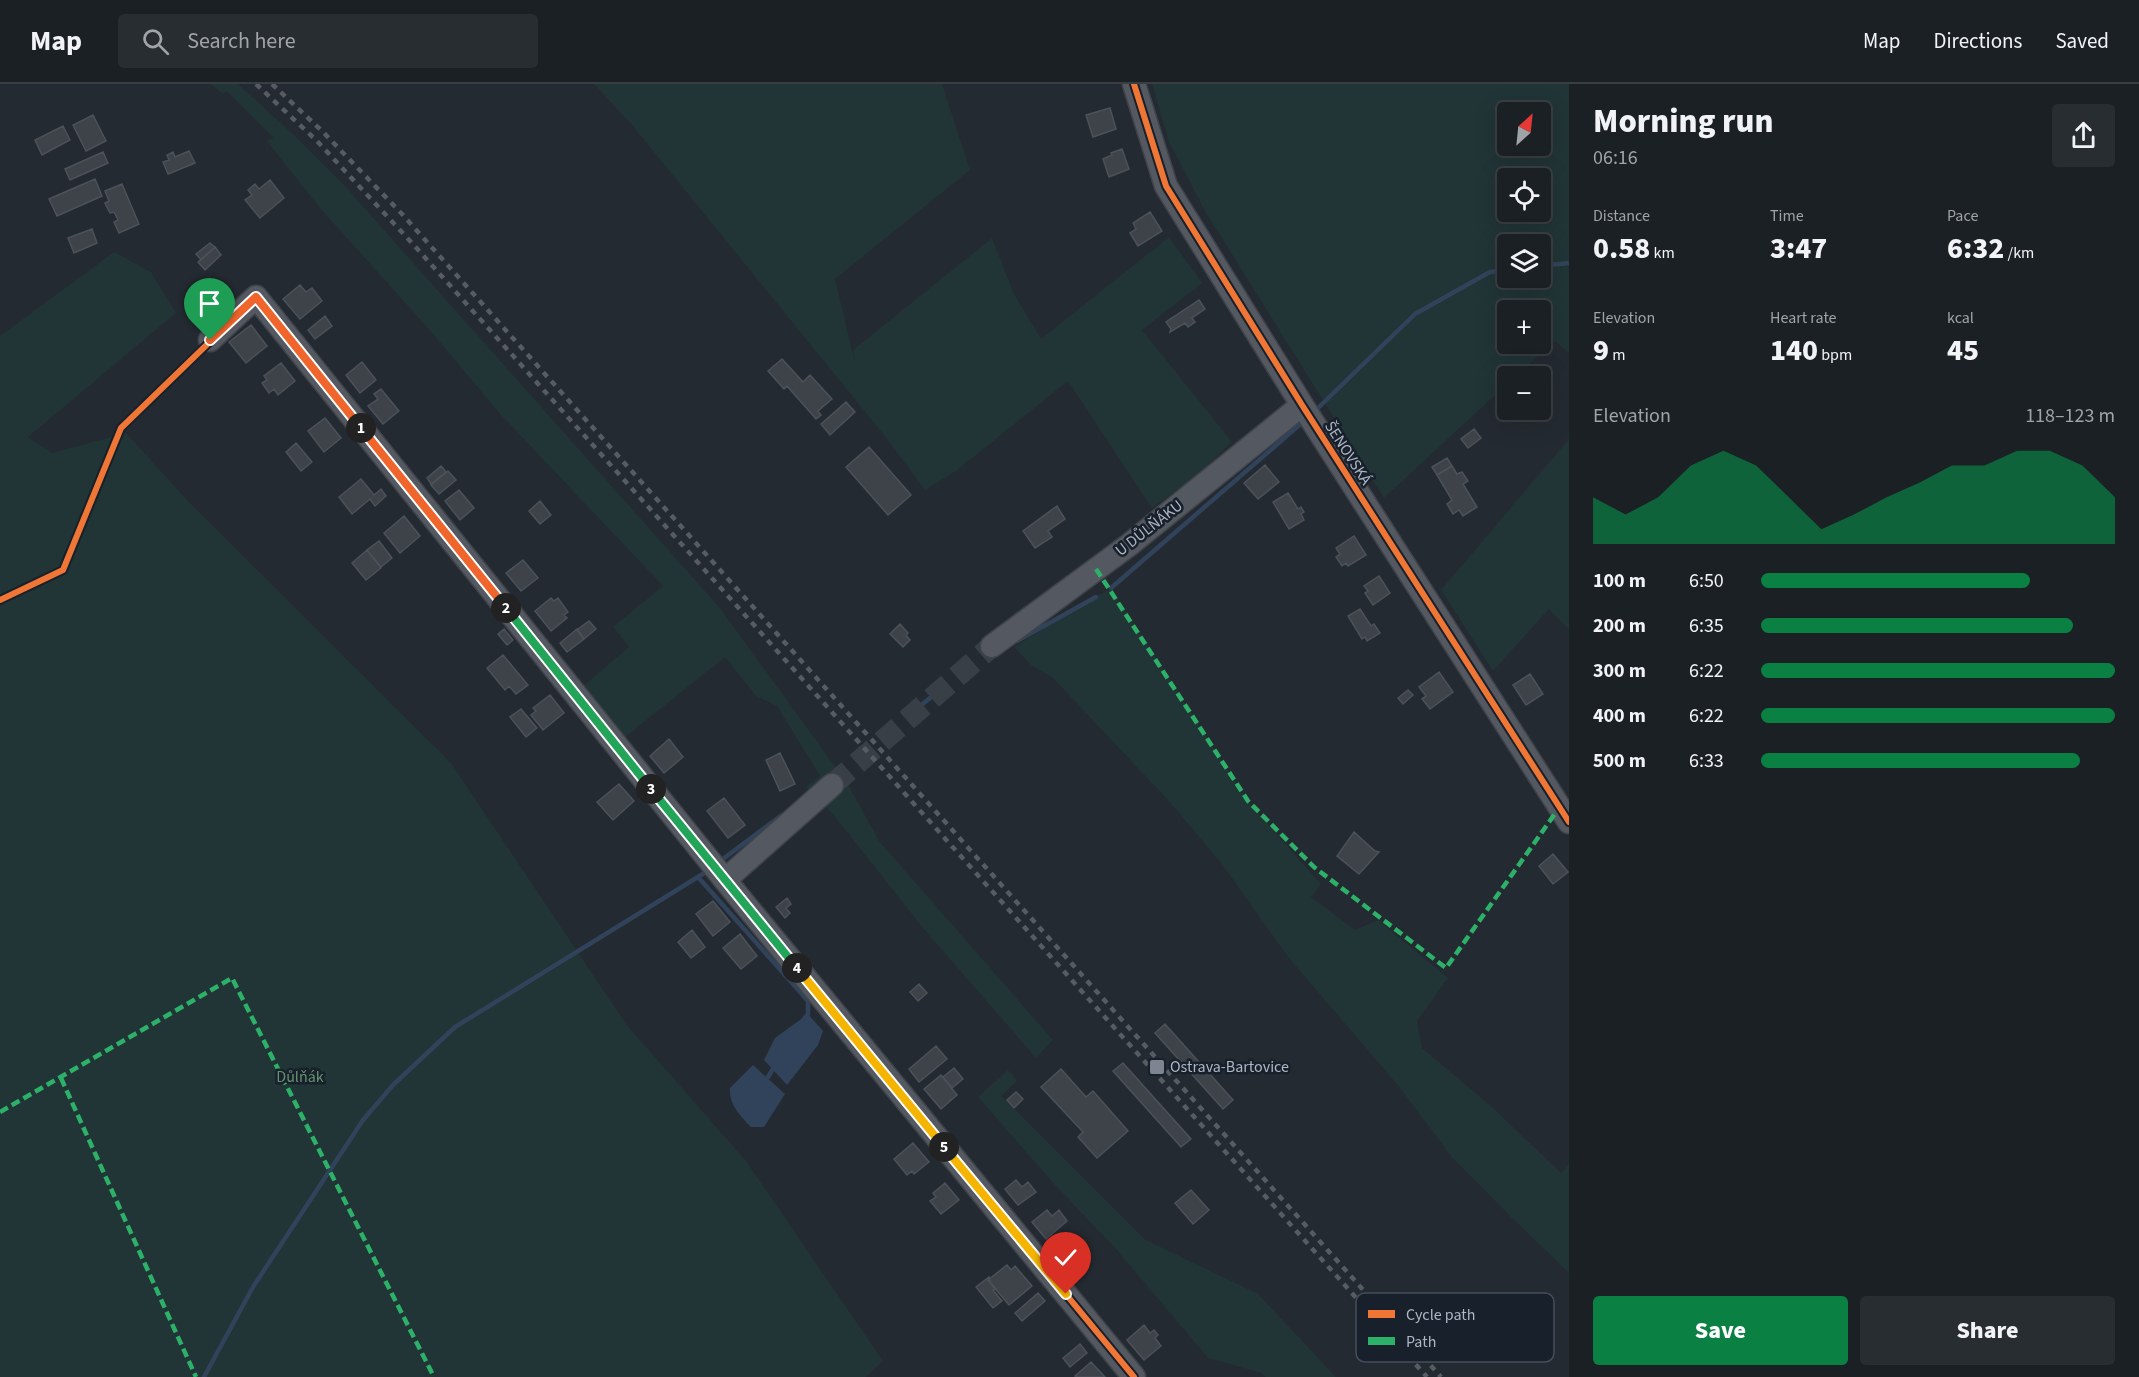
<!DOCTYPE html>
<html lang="en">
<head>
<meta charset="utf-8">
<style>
  body { margin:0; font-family:"Source Sans 3",sans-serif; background:#282d32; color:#f1f3f6; height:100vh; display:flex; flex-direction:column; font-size:22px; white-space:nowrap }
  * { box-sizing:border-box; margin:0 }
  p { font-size:20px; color:#a0a3a7 }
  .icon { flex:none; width:33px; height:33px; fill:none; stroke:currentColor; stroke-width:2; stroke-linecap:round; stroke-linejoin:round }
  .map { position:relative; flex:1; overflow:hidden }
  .drawer { display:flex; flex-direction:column; background:#1b2025; width:570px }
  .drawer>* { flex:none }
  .needle { width:39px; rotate:27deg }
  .buttons { position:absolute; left:1497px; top:18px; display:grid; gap:12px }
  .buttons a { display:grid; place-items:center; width:54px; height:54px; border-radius:6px; background:#1b2025; box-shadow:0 6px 24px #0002,0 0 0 2px #393e42; font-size:30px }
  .pin { position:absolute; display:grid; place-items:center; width:51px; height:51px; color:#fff; margin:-62px -26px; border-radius:50% 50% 50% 0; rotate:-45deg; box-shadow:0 0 6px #0007 }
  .pin .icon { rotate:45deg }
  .km { position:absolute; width:30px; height:30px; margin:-15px; border-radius:50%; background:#222; color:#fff; font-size:16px; line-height:30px; text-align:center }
  .round { display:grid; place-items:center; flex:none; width:63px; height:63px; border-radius:6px; background:#282d32 }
  .overview { display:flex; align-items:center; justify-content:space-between; height:102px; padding:0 24px }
  h1 { font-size:33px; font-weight:800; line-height:45px }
  .metrics { display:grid; grid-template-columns:repeat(3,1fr); gap:9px; height:102px; padding:6px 24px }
  .metrics div { display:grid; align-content:center }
  .metrics b { font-size:30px; font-weight:800 }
  .metrics small { font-size:16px; font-weight:400 }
  .metrics p { font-size:16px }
  .chart { height:168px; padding:12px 24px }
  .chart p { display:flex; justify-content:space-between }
  .chart svg { width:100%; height:108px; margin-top:6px; fill:#0b8043; opacity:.7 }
  .cta { display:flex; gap:12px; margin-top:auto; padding:12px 24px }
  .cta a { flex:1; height:69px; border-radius:6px; background:#0b8043; color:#fff; font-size:24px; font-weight:800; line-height:69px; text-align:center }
  .cta a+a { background:#282d32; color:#f1f3f6 }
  ul { padding:0 24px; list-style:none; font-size:20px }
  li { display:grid; grid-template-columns:96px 72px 1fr; align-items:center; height:45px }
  li i { height:15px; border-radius:8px; background:#0b8043 }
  header { display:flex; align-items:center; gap:36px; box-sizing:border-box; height:84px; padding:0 30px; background:#1b2025; border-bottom:2px solid #393e42 }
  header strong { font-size:28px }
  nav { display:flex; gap:33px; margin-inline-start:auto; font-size:21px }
  .search { width:420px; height:54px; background:#282d32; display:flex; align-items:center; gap:15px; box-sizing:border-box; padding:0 21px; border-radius:6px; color:#a0a3a7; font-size:22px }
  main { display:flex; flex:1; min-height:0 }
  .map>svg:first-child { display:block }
</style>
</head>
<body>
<header>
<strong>Map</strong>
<div class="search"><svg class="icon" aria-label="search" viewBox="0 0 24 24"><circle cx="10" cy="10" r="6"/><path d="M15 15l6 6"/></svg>Search here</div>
<nav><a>Map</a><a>Directions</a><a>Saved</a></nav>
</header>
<main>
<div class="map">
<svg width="1569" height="1293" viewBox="0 0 1569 1293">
  <rect width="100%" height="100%" fill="#242a31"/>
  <path fill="#213436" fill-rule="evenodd" d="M210 0H238L296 53 343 100 720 524 847 699 880 758 1053 956 1036 974 923 844 832 729 806 703 820 692 777 622 756 612 725 573 624 654 582 603 629 563 613 543 663 502 502 332 427 243 319 123 267 57 274 54 227 7 223 10Z
    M594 0H942L970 86 835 195 855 279 853 266 992 154 1013 208 1041 255 1169 153 1202 199 1142 246 1232 358 1199 390 1152 424 1068 297 956 387 925 406 884 351 632 41Z
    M1152 0H1569V269L1555 257 1516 292H1508L1507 300 1384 414 1205 127 1169 58ZM1508 28H1540V62H1508ZM1508 94H1540V128H1508ZM1508 160H1540V194H1508ZM1508 226H1540V260H1508Z
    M114 168 151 188 176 229 28 353 52 369 126 349 189 418 451 679 626 940 746 1077 883 1277 866 1293H0V252Z
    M1569 355V545L1549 525 1493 587 1441 506Z
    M1111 504 1250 720 1321 800 1311 813 1355 846 1378 836 1448 894 1417 937 1422 964 1492 1023 1561 1089 1569 1080V1189L1510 1132 1452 1073 1400 1004 1288 873 1222 780 1167 715 1052 593 1031 581 1014 563Z
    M1008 986 1017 997 1001 1012 1144 1155 1258 1210 1336 1293H1266L1262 1289 1208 1274 1116 1165 1054 1100 978 1013Z"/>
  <path fill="#31435a" d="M808 930 823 947 818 961 787 1001 764 976 775 954Z
    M753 981 785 1010 764 1043H751C740 1031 729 1021 730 1004Z"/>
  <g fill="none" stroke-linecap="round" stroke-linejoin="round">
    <path stroke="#31435a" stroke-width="4.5" d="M1540 182 1569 179
      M1319 323 1415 230 1490 188 1508 186
      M1111 504 1304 337
      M1017 557 1096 513
      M919 623 941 605
      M856 674 858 673
      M832 694 840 688
      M719 778 782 731
      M698 793 808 917V930L804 935
      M768 993 774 983
      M204 1293 253 1203 363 1036 393 1001 455 943 706 788"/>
  </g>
  <path fill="#3e4349" stroke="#4c515a" stroke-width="1.5" d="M1110 24 1116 45 1093 53 1086 31Z
    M93 31 106 57 86 67 73 41Z
    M63 42 70 56 42 71 35 56Z
    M1122 65 1129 85 1109 93 1103 75 1112 71 1111 69Z
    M189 67 195 79 168 90 163 78 169 76 167 71 173 68 175 73Z
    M103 68 108 79 70 96 65 85Z
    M95 95 102 112 57 132 49 115Z
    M270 96 284 114 260 134 245 116 252 111 248 106 255 100 259 105Z
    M122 100 139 140 119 149 114 138 118 136 114 128 110 129 105 119 109 117 105 107Z
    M1150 128 1162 147 1138 162 1130 149 1136 145 1133 139Z
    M92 145 97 159 74 169 68 154Z
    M210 159 215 163 201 176 196 170Z
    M215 163 221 171 205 186 198 178Z
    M300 201 306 208 312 204 322 217 300 235 283 215Z
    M1199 216 1205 225 1192 234 1195 238 1188 243 1185 239 1170 248 1171 245 1166 238Z
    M325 232 332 242 315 255 308 246Z
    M251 241 267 262 246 279 229 258Z
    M782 275 803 298 810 291 832 315 818 327 821 331 816 335 787 302 784 305 768 287Z
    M362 278 376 296 360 309 346 291Z
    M281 279 295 297 278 311 274 305 269 309 262 299 267 296 264 292Z
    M381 305 399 327 383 340 368 322 378 315 374 310Z
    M846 318 855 328 830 351 821 340Z
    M325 334 341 354 324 368 308 347Z
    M1474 345 1481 354 1468 364 1461 355Z
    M296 359 312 378 301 387 286 368Z
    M869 363 911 411 888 431 846 383Z
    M1447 374 1452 382 1437 391 1432 383Z
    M1265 381 1279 398 1258 415 1244 399Z
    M441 382 446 388 431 400 427 394Z
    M1452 382 1457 390 1462 388 1468 397 1463 400 1477 423 1463 432 1459 426 1453 430 1447 420 1452 416 1437 391Z
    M448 387 456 396 439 410 431 401Z
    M361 395 374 411 381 405 386 412 375 422 370 415 352 430 339 413Z
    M459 406 474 424 460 436 445 417Z
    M1288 409 1298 425 1301 423 1304 428 1301 430 1304 436 1289 445 1273 418Z
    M540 417 551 431 540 440 529 427Z
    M1057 422 1065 435 1048 447 1052 453 1035 464 1023 447Z
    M404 432 420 452 400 469 384 449Z
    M1354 452 1366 471 1348 482 1346 479 1342 482 1336 473 1340 470 1336 464Z
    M379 457 392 474 381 483 367 466Z
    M367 466 381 484 366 496 352 479Z
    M523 476 538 494 521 507 506 489Z
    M1379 492 1390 509 1373 521 1365 509 1368 507 1364 502Z
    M551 514 554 517 558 514 568 528 564 531 567 534 551 547 535 527Z
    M1360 525 1371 542 1374 540 1380 549 1367 557 1365 553 1362 555 1348 532Z
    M589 537 596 545 584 555 577 546Z
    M900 540 908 549 906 551 910 556 903 563 890 550Z
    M504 545 513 556 507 561 498 550Z
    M577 545 584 555 567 568 560 559Z
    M503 571 528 601 516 610 509 602 505 606 487 584Z
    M1439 588 1453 608 1430 625 1422 615 1426 612 1419 603Z
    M1530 590 1543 610 1526 621 1513 601Z
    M1408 606 1413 611 1403 620 1398 614Z
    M550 611 564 629 543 646 531 631 536 627 533 624Z
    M521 625 537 644 526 653 510 633Z
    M669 655 683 673 664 689 650 672Z
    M780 669 795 700 780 707 766 676Z
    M619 700 634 717 613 736 597 718Z
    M724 714 745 741 728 754 707 727Z
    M1354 748 1375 767 1379 768 1359 790 1337 772Z
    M1553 770 1568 788 1553 800 1539 782Z
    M787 814 791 820 786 824 790 829 785 834 776 823Z
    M713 817 730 838 713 852 696 830Z
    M692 846 705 863 691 874 678 858Z
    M740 850 757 872 741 885 723 864Z
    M919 900 927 909 918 917 910 908Z
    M1165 940 1233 1016 1223 1025 1155 949Z
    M936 962 947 975 919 998 909 985Z
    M1123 979 1191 1055 1181 1063 1113 987Z
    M954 984 963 995 952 1004 943 993Z
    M1061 985 1086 1013 1093 1007 1128 1047 1097 1074 1078 1053 1083 1048 1041 1003Z
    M941 991 957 1011 941 1025 924 1005Z
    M1016 1008 1023 1015 1014 1024 1007 1016Z
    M913 1059 929 1078 914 1090 912 1087 907 1091 894 1075Z
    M1016 1096 1022 1103 1028 1098 1036 1108 1018 1121 1005 1105Z
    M945 1099 959 1116 941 1130 930 1117 936 1113 933 1109Z
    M1191 1106 1209 1126 1193 1140 1175 1119Z
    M1047 1126 1052 1132 1059 1126 1067 1137 1046 1155 1032 1138Z
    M1007 1181 1011 1186 1015 1182 1032 1202 1009 1221 988 1196Z
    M989 1193 990 1198 996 1205 993 1206 1002 1217 993 1224 976 1203Z
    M1038 1209 1045 1217 1022 1237 1015 1229Z
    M1144 1241 1150 1249 1154 1246 1158 1251 1155 1254 1161 1262 1144 1276 1127 1256Z
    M1080 1260 1087 1269 1070 1283 1063 1274Z
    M1091 1278 1105 1293H1076L1075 1292Z"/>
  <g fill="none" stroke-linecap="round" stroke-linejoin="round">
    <path stroke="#393f47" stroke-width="22" stroke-dasharray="22 11" stroke-linecap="butt" d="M832 701 992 562"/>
    <defs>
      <path id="minor" d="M1134 0 1166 102 1302 321 1569 738
        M210 256 256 213 725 796 1134 1293
        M992 562 1129 461 1302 321
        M725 796 832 701"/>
    </defs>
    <use href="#minor" stroke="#40444a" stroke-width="25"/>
    <use href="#minor" stroke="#545860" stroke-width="22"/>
    <path stroke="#575c63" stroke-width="4.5" stroke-dasharray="6 6" stroke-linecap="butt" d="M256 0 317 57 412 159 1427 1293
      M272 0 323 48 402 130 1441 1293"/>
    <path stroke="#2db169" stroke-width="4.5" stroke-dasharray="9 4.5" stroke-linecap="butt" d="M1096 485 1248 717 1314 783 1446 884 1559 724
      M61 994 196 1293
      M0 1028 232 894 434 1293"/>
    <defs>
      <path id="cycleway" d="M1134 0 1166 102 1302 321 1569 738
        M0 516 63 486 121 344 256 213 725 796 1134 1293"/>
    </defs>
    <use href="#cycleway" stroke="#18202b" stroke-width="10"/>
    <use href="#cycleway" stroke="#f07635" stroke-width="6"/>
  </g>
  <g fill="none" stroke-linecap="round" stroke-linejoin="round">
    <defs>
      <path id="split-1" d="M210 256 256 213 361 344"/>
      <path id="split-2" d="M361 344 506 524"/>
      <path id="split-3" d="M506 524 651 705"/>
      <path id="split-4" d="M651 705 797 884"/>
      <path id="split-5" d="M797 884 944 1063"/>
      <path id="split-6" d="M944 1063 1066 1210"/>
    </defs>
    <use href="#split-1" stroke="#fff" stroke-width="12"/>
    <use href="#split-2" stroke="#fff" stroke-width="12"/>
    <use href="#split-3" stroke="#fff" stroke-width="12"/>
    <use href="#split-4" stroke="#fff" stroke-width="12"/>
    <use href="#split-5" stroke="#fff" stroke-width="12"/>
    <use href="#split-6" stroke="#fff" stroke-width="12"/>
    <use href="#split-1" stroke="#f0652b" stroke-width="8"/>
    <use href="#split-2" stroke="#f0652b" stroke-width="8"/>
    <use href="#split-3" stroke="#22a559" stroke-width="8"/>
    <use href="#split-4" stroke="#22a559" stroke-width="8"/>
    <use href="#split-5" stroke="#f5b400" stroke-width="8"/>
    <use href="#split-6" stroke="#f5b400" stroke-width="8"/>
  </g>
  <rect fill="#7d8591" stroke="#18202b" stroke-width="2" x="1149" y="975" width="16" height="16" rx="3"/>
  <g text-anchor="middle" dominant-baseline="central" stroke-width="5" stroke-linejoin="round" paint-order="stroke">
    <g font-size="16" fill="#adb6c4" stroke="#18202b">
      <text transform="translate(1348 369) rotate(57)">ŠENOVSKÁ</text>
      <text transform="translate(1149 444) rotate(-38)">U DŮLŇÁKU</text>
    </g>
    <g font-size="16" fill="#adb6c4" stroke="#18202b" text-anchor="start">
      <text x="1170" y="983">Ostrava-Bartovice</text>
    </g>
    <g font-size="16" fill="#64946f" stroke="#18202b">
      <text x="300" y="993">Důlňák</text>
    </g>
  </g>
  <rect x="1356" y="1209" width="198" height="69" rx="9" fill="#18202b" stroke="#454d59" stroke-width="1.5"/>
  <rect x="1368" y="1226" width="27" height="8" fill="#f07635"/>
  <rect x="1368" y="1253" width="27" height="8" fill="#2db169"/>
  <g font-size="16" fill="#adb6c4">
    <text x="1406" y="1236">Cycle path</text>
    <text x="1406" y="1263">Path</text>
  </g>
</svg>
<div class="buttons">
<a><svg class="needle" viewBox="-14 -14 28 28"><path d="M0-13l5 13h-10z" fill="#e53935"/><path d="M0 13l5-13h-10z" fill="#a0a3a7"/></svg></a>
<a><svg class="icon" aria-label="locate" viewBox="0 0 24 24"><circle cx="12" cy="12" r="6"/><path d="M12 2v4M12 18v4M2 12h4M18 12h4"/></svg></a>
<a><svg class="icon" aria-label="layers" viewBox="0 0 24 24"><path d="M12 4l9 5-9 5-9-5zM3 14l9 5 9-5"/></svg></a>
<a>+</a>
<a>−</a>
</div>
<div class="pin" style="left:210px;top:256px;background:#1e9e55"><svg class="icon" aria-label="arrive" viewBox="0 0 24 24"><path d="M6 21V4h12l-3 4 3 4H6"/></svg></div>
<div class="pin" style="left:1066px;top:1210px;background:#d93025"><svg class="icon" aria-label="check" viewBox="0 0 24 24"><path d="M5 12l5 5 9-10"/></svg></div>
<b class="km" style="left:361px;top:344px">1</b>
<b class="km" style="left:506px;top:524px">2</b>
<b class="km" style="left:651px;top:705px">3</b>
<b class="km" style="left:797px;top:884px">4</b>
<b class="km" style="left:944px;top:1063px">5</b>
</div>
<section class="drawer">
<div class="overview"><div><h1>Morning run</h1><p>06:16</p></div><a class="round"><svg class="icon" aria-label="share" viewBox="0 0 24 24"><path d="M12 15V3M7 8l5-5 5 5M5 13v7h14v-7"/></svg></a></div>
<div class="metrics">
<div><p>Distance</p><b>0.58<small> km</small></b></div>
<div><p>Time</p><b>3:47</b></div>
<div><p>Pace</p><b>6:32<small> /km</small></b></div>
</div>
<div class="metrics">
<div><p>Elevation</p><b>9<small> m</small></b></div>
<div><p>Heart rate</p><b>140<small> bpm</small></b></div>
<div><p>kcal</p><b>45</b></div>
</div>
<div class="chart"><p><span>Elevation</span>118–123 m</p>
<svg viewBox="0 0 160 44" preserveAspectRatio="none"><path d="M0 44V25L10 32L20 25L30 12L40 6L50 12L60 25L70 38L80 32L90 25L100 19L110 12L120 12L130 6L140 6L150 12L160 25V44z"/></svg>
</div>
<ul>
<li><b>100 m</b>6:50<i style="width:76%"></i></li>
<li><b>200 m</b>6:35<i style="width:88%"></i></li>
<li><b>300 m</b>6:22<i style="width:100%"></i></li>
<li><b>400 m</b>6:22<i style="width:100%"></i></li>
<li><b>500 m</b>6:33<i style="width:90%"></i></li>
</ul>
<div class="cta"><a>Save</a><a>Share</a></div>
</section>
</main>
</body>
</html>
